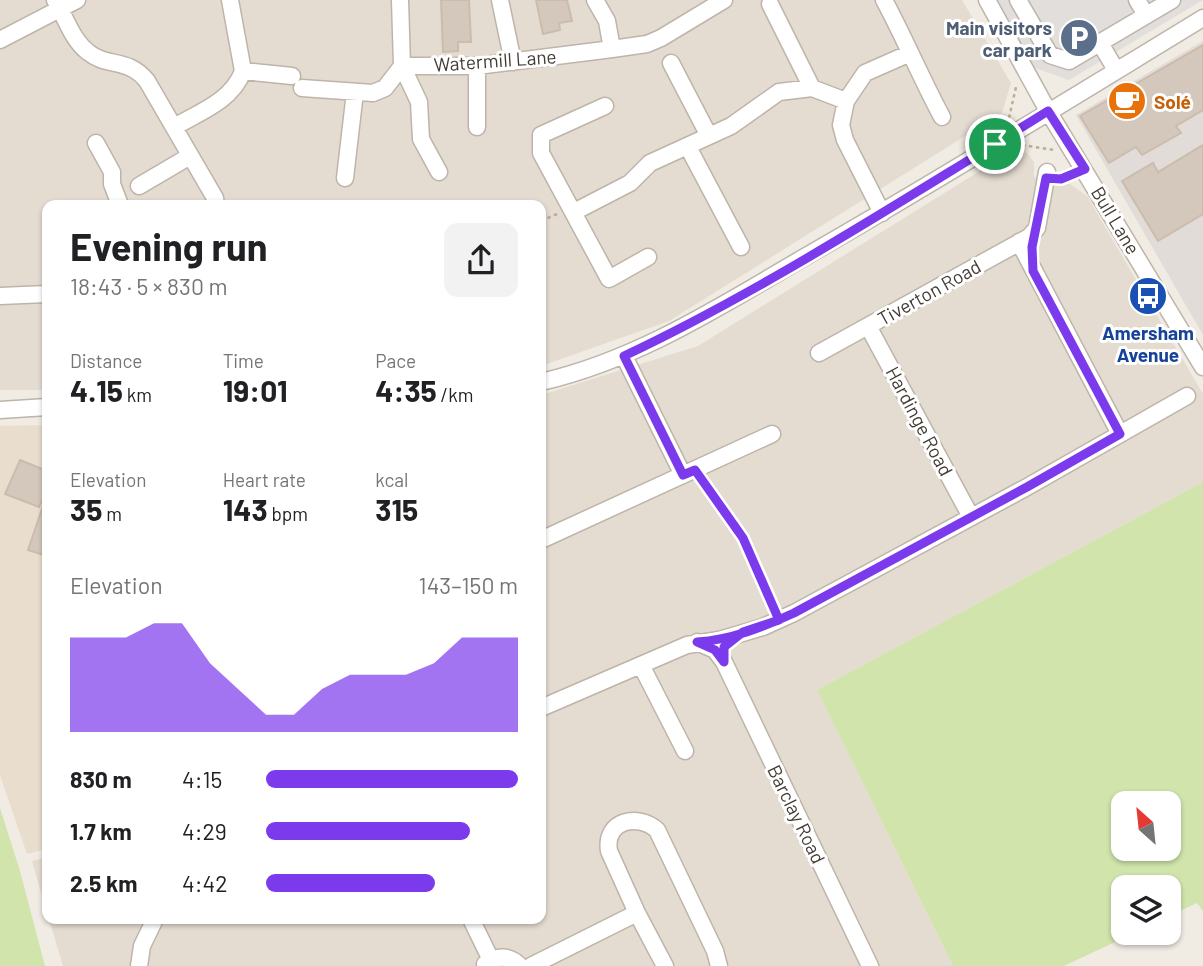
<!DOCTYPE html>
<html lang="en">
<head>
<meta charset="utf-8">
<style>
  body { margin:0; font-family:Barlow,sans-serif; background:#f2f2f2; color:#202124; height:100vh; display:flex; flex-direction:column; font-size:26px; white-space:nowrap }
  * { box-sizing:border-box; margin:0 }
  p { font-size:23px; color:#757577 }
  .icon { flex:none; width:38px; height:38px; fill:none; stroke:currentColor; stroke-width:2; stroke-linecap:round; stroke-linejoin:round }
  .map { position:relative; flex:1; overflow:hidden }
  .sheet { position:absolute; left:42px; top:200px; width:504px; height:724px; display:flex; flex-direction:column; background:#fff; border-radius:14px; box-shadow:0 2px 5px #0004 }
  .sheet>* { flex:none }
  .needle { width:46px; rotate:333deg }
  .fabs { position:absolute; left:1111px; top:791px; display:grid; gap:14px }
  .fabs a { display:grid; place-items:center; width:70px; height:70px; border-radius:14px; background:#fff; box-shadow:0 2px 5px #0004; font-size:35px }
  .pin { position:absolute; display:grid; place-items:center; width:60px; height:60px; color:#fff; margin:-30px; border:4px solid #fff; border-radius:50%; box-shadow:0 2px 7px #0007 }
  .round { display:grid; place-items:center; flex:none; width:74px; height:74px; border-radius:14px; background:#f2f2f2 }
  .overview { display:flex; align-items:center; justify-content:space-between; height:119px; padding:0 28px }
  h1 { font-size:38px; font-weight:700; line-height:52px }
  .metrics { display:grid; grid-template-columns:repeat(3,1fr); gap:10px; height:119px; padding:7px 28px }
  .metrics div { display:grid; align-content:center }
  .metrics b { font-size:30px; font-weight:700 }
  .metrics small { font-size:19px; font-weight:400 }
  .metrics p { font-size:19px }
  .chart { height:196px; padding:14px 28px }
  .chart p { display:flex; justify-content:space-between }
  .chart svg { width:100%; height:126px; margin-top:7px; fill:#7c3aed; opacity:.7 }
  ul { padding:0 28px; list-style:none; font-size:23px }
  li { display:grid; grid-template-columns:112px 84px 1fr; align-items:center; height:52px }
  li i { height:18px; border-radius:9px; background:#7c3aed }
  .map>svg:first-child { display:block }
</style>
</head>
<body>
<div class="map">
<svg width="1203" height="966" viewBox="0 0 1203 966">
  <rect width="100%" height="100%" fill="#f0ebe3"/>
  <path fill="#e4dcd1" d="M0 0H962L1011 83 1002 113 669 321 541 366V205H47V390H0Z
    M1012 151 1027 153 1034 162V177L1067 182 1087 196 1203 394V482L817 690 953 966H63L49 919H541V395L698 346Z
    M47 857V914L32 861Z"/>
  <path fill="#e2dcd8" d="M1203 41V335L1076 115Z"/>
  <path fill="#e9decd" d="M47 425V849L27 854 0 775V426Z"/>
  <path fill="#d0e4ac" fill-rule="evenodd" d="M1203 482V911L1197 903 1169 916V887H1124V933H1134L1064 966H953L817 690ZM1124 803H1169V849H1124Z
    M0 808 20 871 45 966H0Z"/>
  <path fill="#e1dedb" d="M997 0H1203L1069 80 1032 67Z"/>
  <path fill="#d4c8bc" stroke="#ccbcac" stroke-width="2" d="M441 0H469L471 42H458V51L443 52Z
    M536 0H567L572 21 559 23 560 30 543 34Z
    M1203 45V110L1176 126 1181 133 1142 155 1136 147 1109 163 1080 116Z
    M1203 145V214L1158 241 1122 181 1153 163 1158 172Z
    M20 460 47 471V490L39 507 5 494Z
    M45 500H47V556L28 550Z"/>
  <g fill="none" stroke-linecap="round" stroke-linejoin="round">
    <defs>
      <path id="minor" d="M55 0C65 16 72 40 88 52 107 68 128 57 147 81L215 198 216 205
        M400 0 402 66H477L612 49
        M500 0 513 62
        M595 0 607 21 612 49 647 44 661 38 724 0
        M884 0C905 39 921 78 942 117
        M987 0 1048 111 1203 367
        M1018 0 1050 55 1069 61 1172 0
        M1137 0 1146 15
        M770 4 812 88
        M0 40 77 0
        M1100 43 1116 70
        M671 63 709 136
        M243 71 292 76
        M302 88 373 93 385 88 402 66 419 102 421 139 439 172
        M605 106 541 135V153L609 279 648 257
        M174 127C200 112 232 101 243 71L230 0
        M477 127V66
        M96 143 112 172V184L120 205
        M688 147 741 247
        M345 178 355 92
        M139 186 190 156
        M574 212 630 183 650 163 731 126 779 92 812 88 846 101
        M882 213 845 140 841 125 846 101 865 73 908 54
        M1019 242 1120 434
        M0 296 47 294
        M868 326 971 517
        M819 353 1029 237 1037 228 1047 172
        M624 356 683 475
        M541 382C637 360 719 307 803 258 938 181 1070 99 1203 18
        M0 410 47 407
        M541 540 772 434
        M697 642 715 650 724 662 870 966
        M641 665 685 751
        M541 708 687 645 719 640 763 627 794 613 1027 487 1187 396
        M471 919 491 960
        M485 964C497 955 509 955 520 966
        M139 966 142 946 155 919
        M531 966 637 913
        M665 966 637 913 609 851C604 820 638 813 657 830L715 951 719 966"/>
    </defs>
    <use href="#minor" stroke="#beb4a9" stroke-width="19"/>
    <path stroke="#bcac98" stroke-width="2.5" stroke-dasharray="3.5 3.5" stroke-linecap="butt" d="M1009 118 1016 87
      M1022 145 1054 150
      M541 221 557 214
      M703 481 743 538 773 606"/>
    <use href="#minor" stroke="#fff" stroke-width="16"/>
  </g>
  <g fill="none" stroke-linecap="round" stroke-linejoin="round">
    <defs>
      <path id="route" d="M995 144C874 218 753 295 624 356L683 475 695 470 743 538 779 620 743 632 724 647V662L715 650 697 642C731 640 763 627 794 613L1027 487 1120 434 1033 271 1032 247 1046 178 1061 179 1085 169 1048 111 995 144"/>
    </defs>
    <use href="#route" stroke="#fff" stroke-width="14"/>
    <use href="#route" stroke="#7c3aed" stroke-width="9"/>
  </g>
  <defs>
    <symbol id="parking-disc" viewBox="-11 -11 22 22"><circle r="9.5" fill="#5c6f8a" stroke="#fff"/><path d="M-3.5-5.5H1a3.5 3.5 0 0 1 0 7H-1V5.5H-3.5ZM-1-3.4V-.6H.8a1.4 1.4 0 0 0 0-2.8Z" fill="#fff"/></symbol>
    <symbol id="cafe-disc" viewBox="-11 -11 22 22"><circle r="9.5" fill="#e8710a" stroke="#fff"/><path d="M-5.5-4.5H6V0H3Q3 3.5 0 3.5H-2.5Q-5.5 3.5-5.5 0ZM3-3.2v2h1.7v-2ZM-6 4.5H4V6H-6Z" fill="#fff"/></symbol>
    <symbol id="bus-disc" viewBox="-11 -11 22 22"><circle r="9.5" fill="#1a4fb4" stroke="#fff"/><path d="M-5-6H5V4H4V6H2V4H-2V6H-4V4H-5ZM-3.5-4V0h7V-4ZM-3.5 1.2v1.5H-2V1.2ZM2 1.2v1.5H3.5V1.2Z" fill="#fff"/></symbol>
  </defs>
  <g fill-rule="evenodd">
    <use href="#parking-disc" x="1057" y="16" width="44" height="44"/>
    <use href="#cafe-disc" x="1105" y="79" width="44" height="44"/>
    <use href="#bus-disc" x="1126" y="274" width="44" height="44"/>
  </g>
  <g text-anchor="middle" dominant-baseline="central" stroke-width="6" stroke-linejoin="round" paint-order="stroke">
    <g font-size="19" font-weight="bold" fill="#4e5e75" stroke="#fff" text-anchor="end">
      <text x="1052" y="27">Main visitors<tspan x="1052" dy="22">car park</tspan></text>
    </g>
    <g font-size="19" fill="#423b33" stroke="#fff">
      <text transform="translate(495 60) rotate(-4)">Watermill Lane</text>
      <text transform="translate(1116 220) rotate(59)">Bull Lane</text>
      <text transform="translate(929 292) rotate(-29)">Tiverton Road</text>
      <text transform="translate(920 421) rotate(62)">Hardinge Road</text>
      <text transform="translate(797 814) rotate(64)">Barclay Road</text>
    </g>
    <g font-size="19" font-weight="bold" fill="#c56008" stroke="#fff" text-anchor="start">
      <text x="1154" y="101">Solé</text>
    </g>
    <g font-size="19" font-weight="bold" fill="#164399" stroke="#fff">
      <text x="1148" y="332">Amersham<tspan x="1148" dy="22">Avenue</tspan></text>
    </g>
  </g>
</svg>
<div class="fabs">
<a><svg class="needle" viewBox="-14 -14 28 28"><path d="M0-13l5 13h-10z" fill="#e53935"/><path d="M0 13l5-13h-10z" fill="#757577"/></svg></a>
<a><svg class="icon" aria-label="layers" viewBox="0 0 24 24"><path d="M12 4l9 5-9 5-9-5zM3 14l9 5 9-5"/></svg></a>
</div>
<div class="pin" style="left:995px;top:144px;background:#1e9e55"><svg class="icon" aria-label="arrive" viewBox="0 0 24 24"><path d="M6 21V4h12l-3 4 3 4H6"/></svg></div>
<section class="sheet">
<div class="overview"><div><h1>Evening run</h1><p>18:43 · 5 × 830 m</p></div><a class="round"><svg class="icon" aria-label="share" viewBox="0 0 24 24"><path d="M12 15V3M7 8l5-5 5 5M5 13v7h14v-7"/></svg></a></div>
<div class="metrics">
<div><p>Distance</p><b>4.15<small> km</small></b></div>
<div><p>Time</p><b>19:01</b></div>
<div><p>Pace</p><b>4:35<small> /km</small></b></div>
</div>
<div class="metrics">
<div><p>Elevation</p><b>35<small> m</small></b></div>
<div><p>Heart rate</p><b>143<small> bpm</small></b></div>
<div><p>kcal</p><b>315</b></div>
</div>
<div class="chart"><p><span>Elevation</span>143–150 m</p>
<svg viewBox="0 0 160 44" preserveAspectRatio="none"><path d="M0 44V11L10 11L20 11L30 6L40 6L50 20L60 29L70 38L80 38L90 29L100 24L110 24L120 24L130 20L140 11L150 11L160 11V44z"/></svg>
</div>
<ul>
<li><b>830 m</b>4:15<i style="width:100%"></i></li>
<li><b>1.7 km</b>4:29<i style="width:81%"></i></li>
<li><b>2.5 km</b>4:42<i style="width:67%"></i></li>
</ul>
</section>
</div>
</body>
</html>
